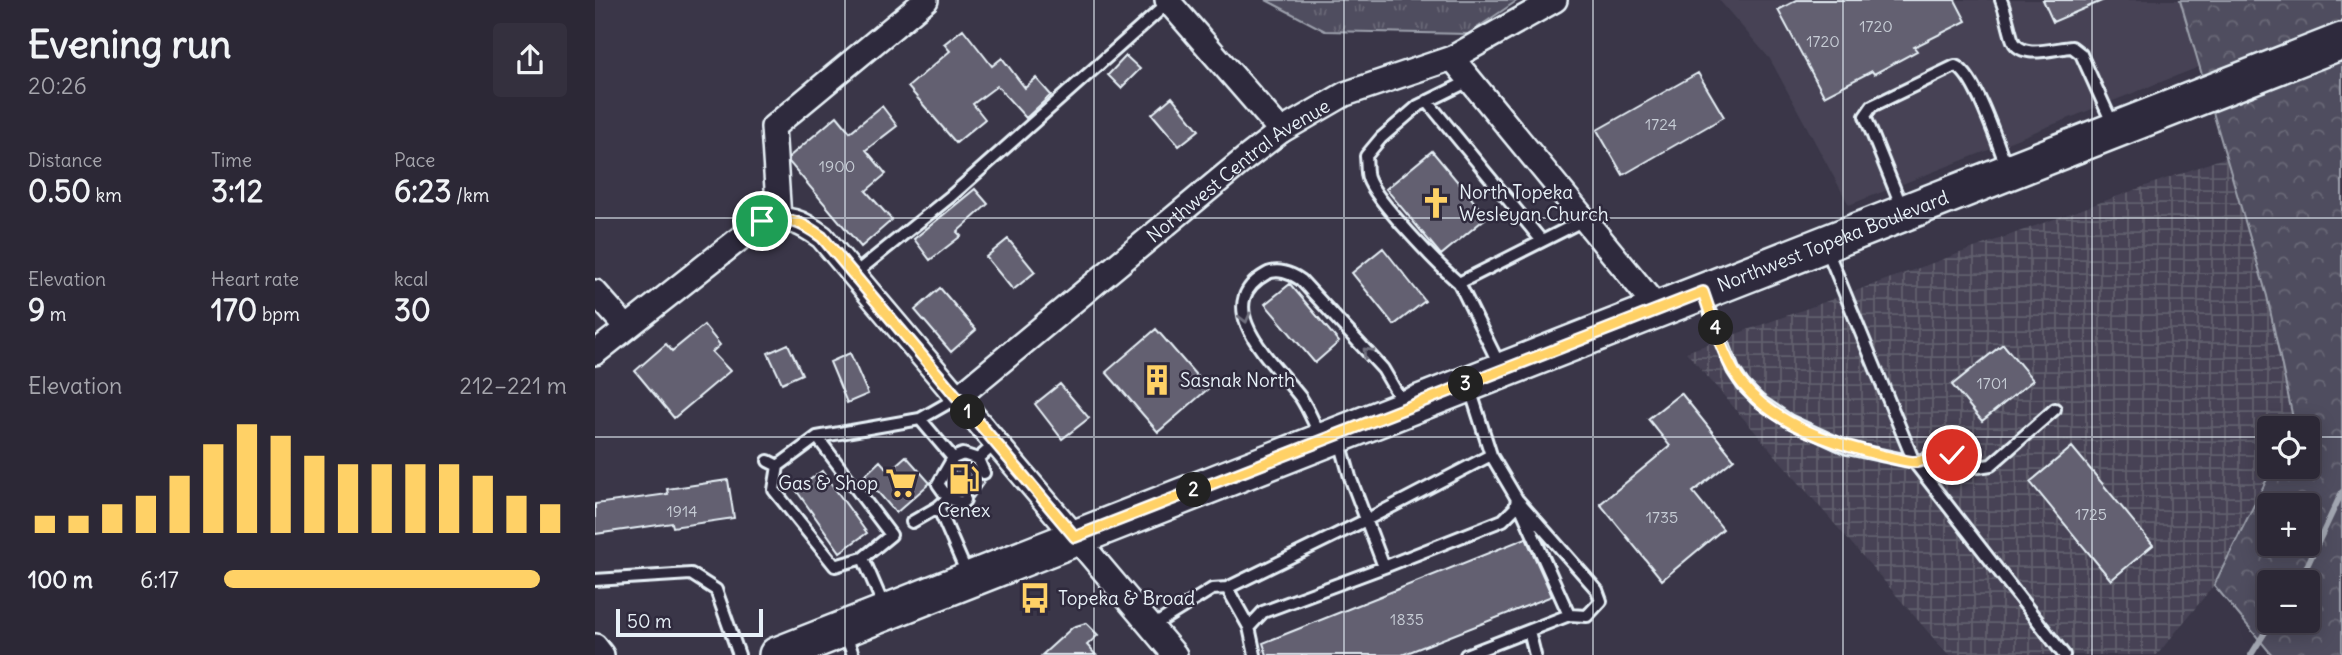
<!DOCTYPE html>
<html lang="en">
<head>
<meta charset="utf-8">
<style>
  body { margin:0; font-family:Delius,sans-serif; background:#34303e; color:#f1f3f6; height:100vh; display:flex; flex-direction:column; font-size:26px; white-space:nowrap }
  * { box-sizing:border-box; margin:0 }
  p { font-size:23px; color:#a6a6ad }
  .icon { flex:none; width:38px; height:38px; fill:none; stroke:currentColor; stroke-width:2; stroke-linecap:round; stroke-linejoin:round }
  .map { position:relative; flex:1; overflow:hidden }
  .drawer { display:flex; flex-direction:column; background:#2c2836; width:595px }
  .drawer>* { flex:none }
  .controls { position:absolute; left:1662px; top:416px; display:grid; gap:14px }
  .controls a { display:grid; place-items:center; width:63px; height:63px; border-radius:7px; background:#2c2836; box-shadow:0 4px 18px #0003,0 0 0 2px #484451; font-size:35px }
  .scale { position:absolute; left:21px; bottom:18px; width:147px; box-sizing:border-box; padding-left:7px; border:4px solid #e8f1f8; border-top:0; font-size:19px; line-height:24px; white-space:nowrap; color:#e8f1f8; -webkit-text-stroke:5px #2f2a3d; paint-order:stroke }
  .pin { position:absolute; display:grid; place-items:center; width:60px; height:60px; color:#fff; margin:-30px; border:4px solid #fff; border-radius:50%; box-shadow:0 2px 7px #0007 }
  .km { position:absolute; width:35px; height:35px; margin:-18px; border-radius:50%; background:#222; color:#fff; font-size:19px; line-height:35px; text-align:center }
  .round { display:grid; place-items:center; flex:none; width:74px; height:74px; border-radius:7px; background:#34303e }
  .overview { display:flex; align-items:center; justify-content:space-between; height:119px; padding:0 28px }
  h1 { font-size:38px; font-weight:700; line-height:52px }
  .figures { display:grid; grid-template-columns:repeat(3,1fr); gap:10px; height:119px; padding:7px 28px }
  .figures div { display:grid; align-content:center }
  .figures b { font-size:30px; font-weight:700 }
  .figures small { font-size:19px; font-weight:400 }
  .figures p { font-size:19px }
  .chart { height:196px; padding:14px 28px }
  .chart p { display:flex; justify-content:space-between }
  .chart svg { width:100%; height:126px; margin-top:7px; stroke:#ffd166; stroke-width:6 }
  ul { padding:0 28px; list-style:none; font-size:23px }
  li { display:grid; grid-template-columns:112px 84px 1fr; align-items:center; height:52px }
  li i { height:18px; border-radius:9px; background:#ffd166 }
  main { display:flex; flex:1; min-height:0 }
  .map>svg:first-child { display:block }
</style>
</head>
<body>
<main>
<section class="drawer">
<div class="overview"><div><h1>Evening run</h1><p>20:26</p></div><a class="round"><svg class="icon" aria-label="share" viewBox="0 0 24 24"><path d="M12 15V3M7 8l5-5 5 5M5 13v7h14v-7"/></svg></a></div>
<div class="figures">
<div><p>Distance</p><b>0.50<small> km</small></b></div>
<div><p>Time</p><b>3:12</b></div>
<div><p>Pace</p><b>6:23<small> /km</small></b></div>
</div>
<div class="figures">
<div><p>Elevation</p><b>9<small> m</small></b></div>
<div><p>Heart rate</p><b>170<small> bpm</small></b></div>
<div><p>kcal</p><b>30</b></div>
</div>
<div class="chart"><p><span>Elevation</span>212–221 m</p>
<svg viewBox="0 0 160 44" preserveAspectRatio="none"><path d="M5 44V38M15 44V38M25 44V34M35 44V31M45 44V24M55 44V13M65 44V6M75 44V10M85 44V17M95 44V20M105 44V20M115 44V20M125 44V20M135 44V24M145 44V31M155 44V34"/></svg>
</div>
<ul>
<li><b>100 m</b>6:17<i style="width:92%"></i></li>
</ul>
</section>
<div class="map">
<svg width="1747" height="655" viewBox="0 0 1747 655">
  <defs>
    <pattern id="industrial-grid" width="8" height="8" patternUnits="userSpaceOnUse" patternTransform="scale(1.75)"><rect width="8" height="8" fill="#464354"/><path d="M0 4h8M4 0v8" fill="none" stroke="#615f6d"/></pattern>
    <pattern id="grass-tufts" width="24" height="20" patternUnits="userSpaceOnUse" patternTransform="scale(1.75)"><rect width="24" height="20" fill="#504e5f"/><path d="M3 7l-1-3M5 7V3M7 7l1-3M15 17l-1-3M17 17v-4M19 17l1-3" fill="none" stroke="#696877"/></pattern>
    <pattern id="park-crowns" width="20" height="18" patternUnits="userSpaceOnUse" patternTransform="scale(1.75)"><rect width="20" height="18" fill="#504e5f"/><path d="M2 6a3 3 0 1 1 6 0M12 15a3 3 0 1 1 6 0" fill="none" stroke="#696877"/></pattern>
  </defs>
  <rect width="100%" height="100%" fill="#3a3648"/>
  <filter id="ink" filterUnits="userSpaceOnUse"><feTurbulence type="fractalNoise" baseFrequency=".0143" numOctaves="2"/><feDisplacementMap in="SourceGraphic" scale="14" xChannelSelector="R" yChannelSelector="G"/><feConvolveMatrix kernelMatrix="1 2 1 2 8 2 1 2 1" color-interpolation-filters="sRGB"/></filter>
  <g filter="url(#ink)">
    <path fill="#464354" d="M1124 0H1585L1604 67 1254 205 1175 59Z"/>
    <path fill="url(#industrial-grid)" d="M1631 157 1672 296 1699 423 1697 429H1675V467H1678L1619 585 1562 655H1353L1091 352Z"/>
    <path fill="url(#grass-tufts)" stroke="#9ca0ac" stroke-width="2" d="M671 0H923L873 34 730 31Z"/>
    <path fill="url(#park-crowns)" stroke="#9ca0ac" stroke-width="2" fill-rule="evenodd" d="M1585 0H1747V655H1677L1619 585 1678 467H1713V429H1697L1699 423 1672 296ZM1675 506H1713V544H1675ZM1675 583H1713V621H1675Z"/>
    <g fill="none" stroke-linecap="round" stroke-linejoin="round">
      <path stroke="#a2a6b1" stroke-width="6" d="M1701 583 1713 564 1747 492
        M1656 655 1677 621"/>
    </g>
    <path fill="#636171" stroke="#e8f1f8" stroke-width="2" d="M1202 0H1360L1371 21 1319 47 1322 51 1279 74 1277 71 1229 96 1183 10Z
      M1448 0H1509L1458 22Z
      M368 29 397 66 407 58 430 88 441 78 456 95 431 118 402 86 378 104 390 119 361 143 313 87 355 51 349 44Z
      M531 56 545 69 526 88 513 75Z
      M1103 73 1129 117 1028 175 1002 130Z
      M577 97 604 130 584 146 557 114Z
      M287 106 302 126 271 150 291 174 271 191 297 220 266 247 194 162V157L242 116 255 132Z
      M837 151 892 217 846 255 791 189Z
      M380 189 393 204 362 232 366 236 335 260 319 239Z
      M413 239 440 272 418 290 391 257Z
      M788 248 830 301 799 325 757 273Z
      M695 284 744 342 720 363 670 304Z
      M345 288 381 330 356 352 320 310Z
      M109 325 125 345 117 352 135 371 79 418 40 371 71 344 77 351Z
      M561 329 613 389 563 432 511 372Z
      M193 344 207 374 187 383 173 353Z
      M1408 344 1438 380 1387 421 1357 385Z
      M255 353 273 394 252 403 235 362Z
      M465 384 494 418 467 439 440 404Z
      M1086 393 1139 459 1098 492 1128 529 1067 580 1005 504 1075 446 1053 419Z
      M1477 447 1558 545 1516 580 1435 482Z
      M311 456 335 483 301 513 269 476 285 461 294 471Z
      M368 462 377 466 384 479 390 481 378 498 373 493H367L364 486 360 484 354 486 352 484 363 464Z
      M227 471 272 533 245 552 201 490Z
      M133 480 139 518 78 527 77 523 0 534V504L73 494 72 489Z
      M931 538 957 596 807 655H672L668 643Z
      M491 623 503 635 492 645 501 655H447L478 627Z"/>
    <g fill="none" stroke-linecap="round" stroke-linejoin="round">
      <defs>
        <path id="service" d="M1406 0C1411 12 1413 25 1417 38 1424 61 1458 48 1477 47L1486 54 1519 127
          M832 101 947 241
          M1308 210 1270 116 1277 106 1360 66C1380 72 1403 146 1412 168
          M1232 250 1319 462 1469 655
          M258 275 356 196 574 2
          M864 283C845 267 780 200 773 178 771 172 772 163 771 156L786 138 823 106 876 80
          M1110 297 1138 370 1148 385 1163 400 1194 421 1252 448 1319 462 1346 455H1357L1383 467 1396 465 1460 409
          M905 366 864 283 989 220
          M325 419 358 458 343 484 353 498 343 507 373 576
          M222 437 296 535 268 558
          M726 437C719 424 714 410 706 398 683 367 612 307 671 274 682 268 696 273 706 280L788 369 809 405
          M744 438 755 477 789 567 908 520 920 508 922 499 896 455 875 389
          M358 458 368 454 383 459 400 444
          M383 459 389 473
          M173 461 183 466 222 437 325 419 362 398
          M183 466 179 490 240 566 268 558 290 609
          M359 492 353 498 367 503 370 500
          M926 508 974 615
          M317 522 343 507
          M0 580 96 574 121 590 144 655
          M632 588 771 520 896 455
          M556 627 617 589 632 588 654 627
          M934 631 940 655
          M251 635 258 655
          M660 655 654 627 668 612 789 567
          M871 655 974 615 992 616 1006 601 1002 590 922 499"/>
        <g id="minor">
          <path d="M572 0 686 131"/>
          <path d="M857 58 1063 309"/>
          <path d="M184 219 178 127 331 0"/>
          <path d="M0 292 31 327"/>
          <path d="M0 353 167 221C194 217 205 221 227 237L580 655"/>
          <path id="s1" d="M362 398 651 158 686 131 750 94 857 58 960 0"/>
          <path d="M0 646 7 655"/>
        </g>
        <g id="primary">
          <path id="s2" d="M182 655 1747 41"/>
        </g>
      </defs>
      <use href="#service" stroke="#e8f1f8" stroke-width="16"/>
      <use href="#minor" stroke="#e8f1f8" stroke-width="28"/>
      <use href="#primary" stroke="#e8f1f8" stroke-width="40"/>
      <use href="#service" stroke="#2f2a3d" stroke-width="10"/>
      <use href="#minor" stroke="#2f2a3d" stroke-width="23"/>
      <use href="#primary" stroke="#2f2a3d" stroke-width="35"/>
    </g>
    <defs><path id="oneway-chevron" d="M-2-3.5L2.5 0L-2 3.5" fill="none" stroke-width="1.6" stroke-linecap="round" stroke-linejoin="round" transform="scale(1.75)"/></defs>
    <g stroke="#70707e">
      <use href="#oneway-chevron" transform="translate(650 318) rotate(75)"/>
      <use href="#oneway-chevron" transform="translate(772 352) rotate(-133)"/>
    </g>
  </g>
  <g fill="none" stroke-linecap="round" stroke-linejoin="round" filter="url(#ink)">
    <defs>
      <path id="route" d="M167 221C194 217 205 221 227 237L480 537 1108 292C1118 320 1129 362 1148 385 1180 424 1242 445 1289 456 1299 458 1311 462 1321 462 1333 460 1344 455 1357 455"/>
    </defs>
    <use href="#route" stroke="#fff" stroke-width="14"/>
    <use href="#route" stroke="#ffd166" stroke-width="9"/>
  </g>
  <path fill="none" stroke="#e8f1f8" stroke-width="2" stroke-opacity="0.55" d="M250 0V655M499 0V655M749 0V655M998 0V655M1248 0V655M1497 0V655M0 218H1747M0 437H1675M1713 437H1747"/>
  <defs>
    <symbol id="church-bare" viewBox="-9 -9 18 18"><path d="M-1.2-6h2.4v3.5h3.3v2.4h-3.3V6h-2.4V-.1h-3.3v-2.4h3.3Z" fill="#ffd166" stroke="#2f2a3d" stroke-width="2.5" paint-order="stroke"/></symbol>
    <symbol id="building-bare" viewBox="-9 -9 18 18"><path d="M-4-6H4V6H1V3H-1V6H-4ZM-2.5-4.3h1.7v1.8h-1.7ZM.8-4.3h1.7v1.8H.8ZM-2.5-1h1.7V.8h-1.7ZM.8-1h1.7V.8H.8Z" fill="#ffd166" stroke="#2f2a3d" stroke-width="2.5" paint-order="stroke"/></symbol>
    <symbol id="fuel-bare" viewBox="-9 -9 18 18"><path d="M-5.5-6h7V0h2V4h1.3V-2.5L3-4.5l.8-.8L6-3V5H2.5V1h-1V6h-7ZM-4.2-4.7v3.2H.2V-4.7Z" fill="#ffd166" stroke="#2f2a3d" stroke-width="2.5" paint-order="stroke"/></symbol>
    <symbol id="supermarket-bare" viewBox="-9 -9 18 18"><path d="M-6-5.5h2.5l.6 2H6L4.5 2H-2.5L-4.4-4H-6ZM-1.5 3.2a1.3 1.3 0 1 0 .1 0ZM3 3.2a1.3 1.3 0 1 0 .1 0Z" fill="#ffd166" stroke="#2f2a3d" stroke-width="2.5" paint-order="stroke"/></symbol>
    <symbol id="bus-bare" viewBox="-9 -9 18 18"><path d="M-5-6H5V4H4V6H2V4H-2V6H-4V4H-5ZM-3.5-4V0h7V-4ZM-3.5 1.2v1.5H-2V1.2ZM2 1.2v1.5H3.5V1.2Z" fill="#ffd166" stroke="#2f2a3d" stroke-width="2.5" paint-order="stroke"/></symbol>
  </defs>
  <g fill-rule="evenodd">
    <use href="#church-bare" x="819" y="181" width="44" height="44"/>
    <use href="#building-bare" x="540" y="358" width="44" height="44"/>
    <use href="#fuel-bare" x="347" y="457" width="44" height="44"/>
    <use href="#supermarket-bare" x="284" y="461" width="44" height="44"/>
    <use href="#bus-bare" x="418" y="576" width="44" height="44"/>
  </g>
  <g text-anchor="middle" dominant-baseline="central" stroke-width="5" stroke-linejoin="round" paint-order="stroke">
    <g font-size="16" fill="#c7cdd6">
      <text x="1281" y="26">1720</text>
      <text x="1228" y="41">1720</text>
      <text x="1066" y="124">1724</text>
      <text x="242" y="166">1900</text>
      <text x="1397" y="383">1701</text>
      <text x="87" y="511">1914</text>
      <text x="1496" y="514">1725</text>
      <text x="1067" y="517">1735</text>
      <text x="812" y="619">1835</text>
    </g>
    <g font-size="19" fill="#e8f1f8" stroke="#2f2a3d">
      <text stroke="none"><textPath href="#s1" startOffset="362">Northwest Central Avenue</textPath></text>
      <text stroke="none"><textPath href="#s2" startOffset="1134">Northwest Topeka Boulevard</textPath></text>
    </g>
    <g font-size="19" fill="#e8f1f8" stroke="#2f2a3d" text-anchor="start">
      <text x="864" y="192">North Topeka<tspan x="864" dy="22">Wesleyan Church</tspan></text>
      <text x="585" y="380">Sasnak North</text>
      <text x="283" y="483" text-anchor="end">Gas &amp; Shop</text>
      <text x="369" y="510" text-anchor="middle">Cenex</text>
      <text x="463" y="598">Topeka &amp; Broad</text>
    </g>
  </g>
</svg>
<div class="controls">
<a><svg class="icon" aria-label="locate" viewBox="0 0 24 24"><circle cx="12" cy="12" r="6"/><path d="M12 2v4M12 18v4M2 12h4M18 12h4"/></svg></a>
<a>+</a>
<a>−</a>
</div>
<div class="scale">50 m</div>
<div class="pin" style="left:167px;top:221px;background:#1e9e55"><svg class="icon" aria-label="arrive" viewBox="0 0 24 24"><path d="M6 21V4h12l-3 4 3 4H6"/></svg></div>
<div class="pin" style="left:1357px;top:455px;background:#d93025"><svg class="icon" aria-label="check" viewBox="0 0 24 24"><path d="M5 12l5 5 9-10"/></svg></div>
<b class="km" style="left:373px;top:412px">1</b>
<b class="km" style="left:599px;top:490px">2</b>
<b class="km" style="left:871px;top:384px">3</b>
<b class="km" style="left:1121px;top:328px">4</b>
</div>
</main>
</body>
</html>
